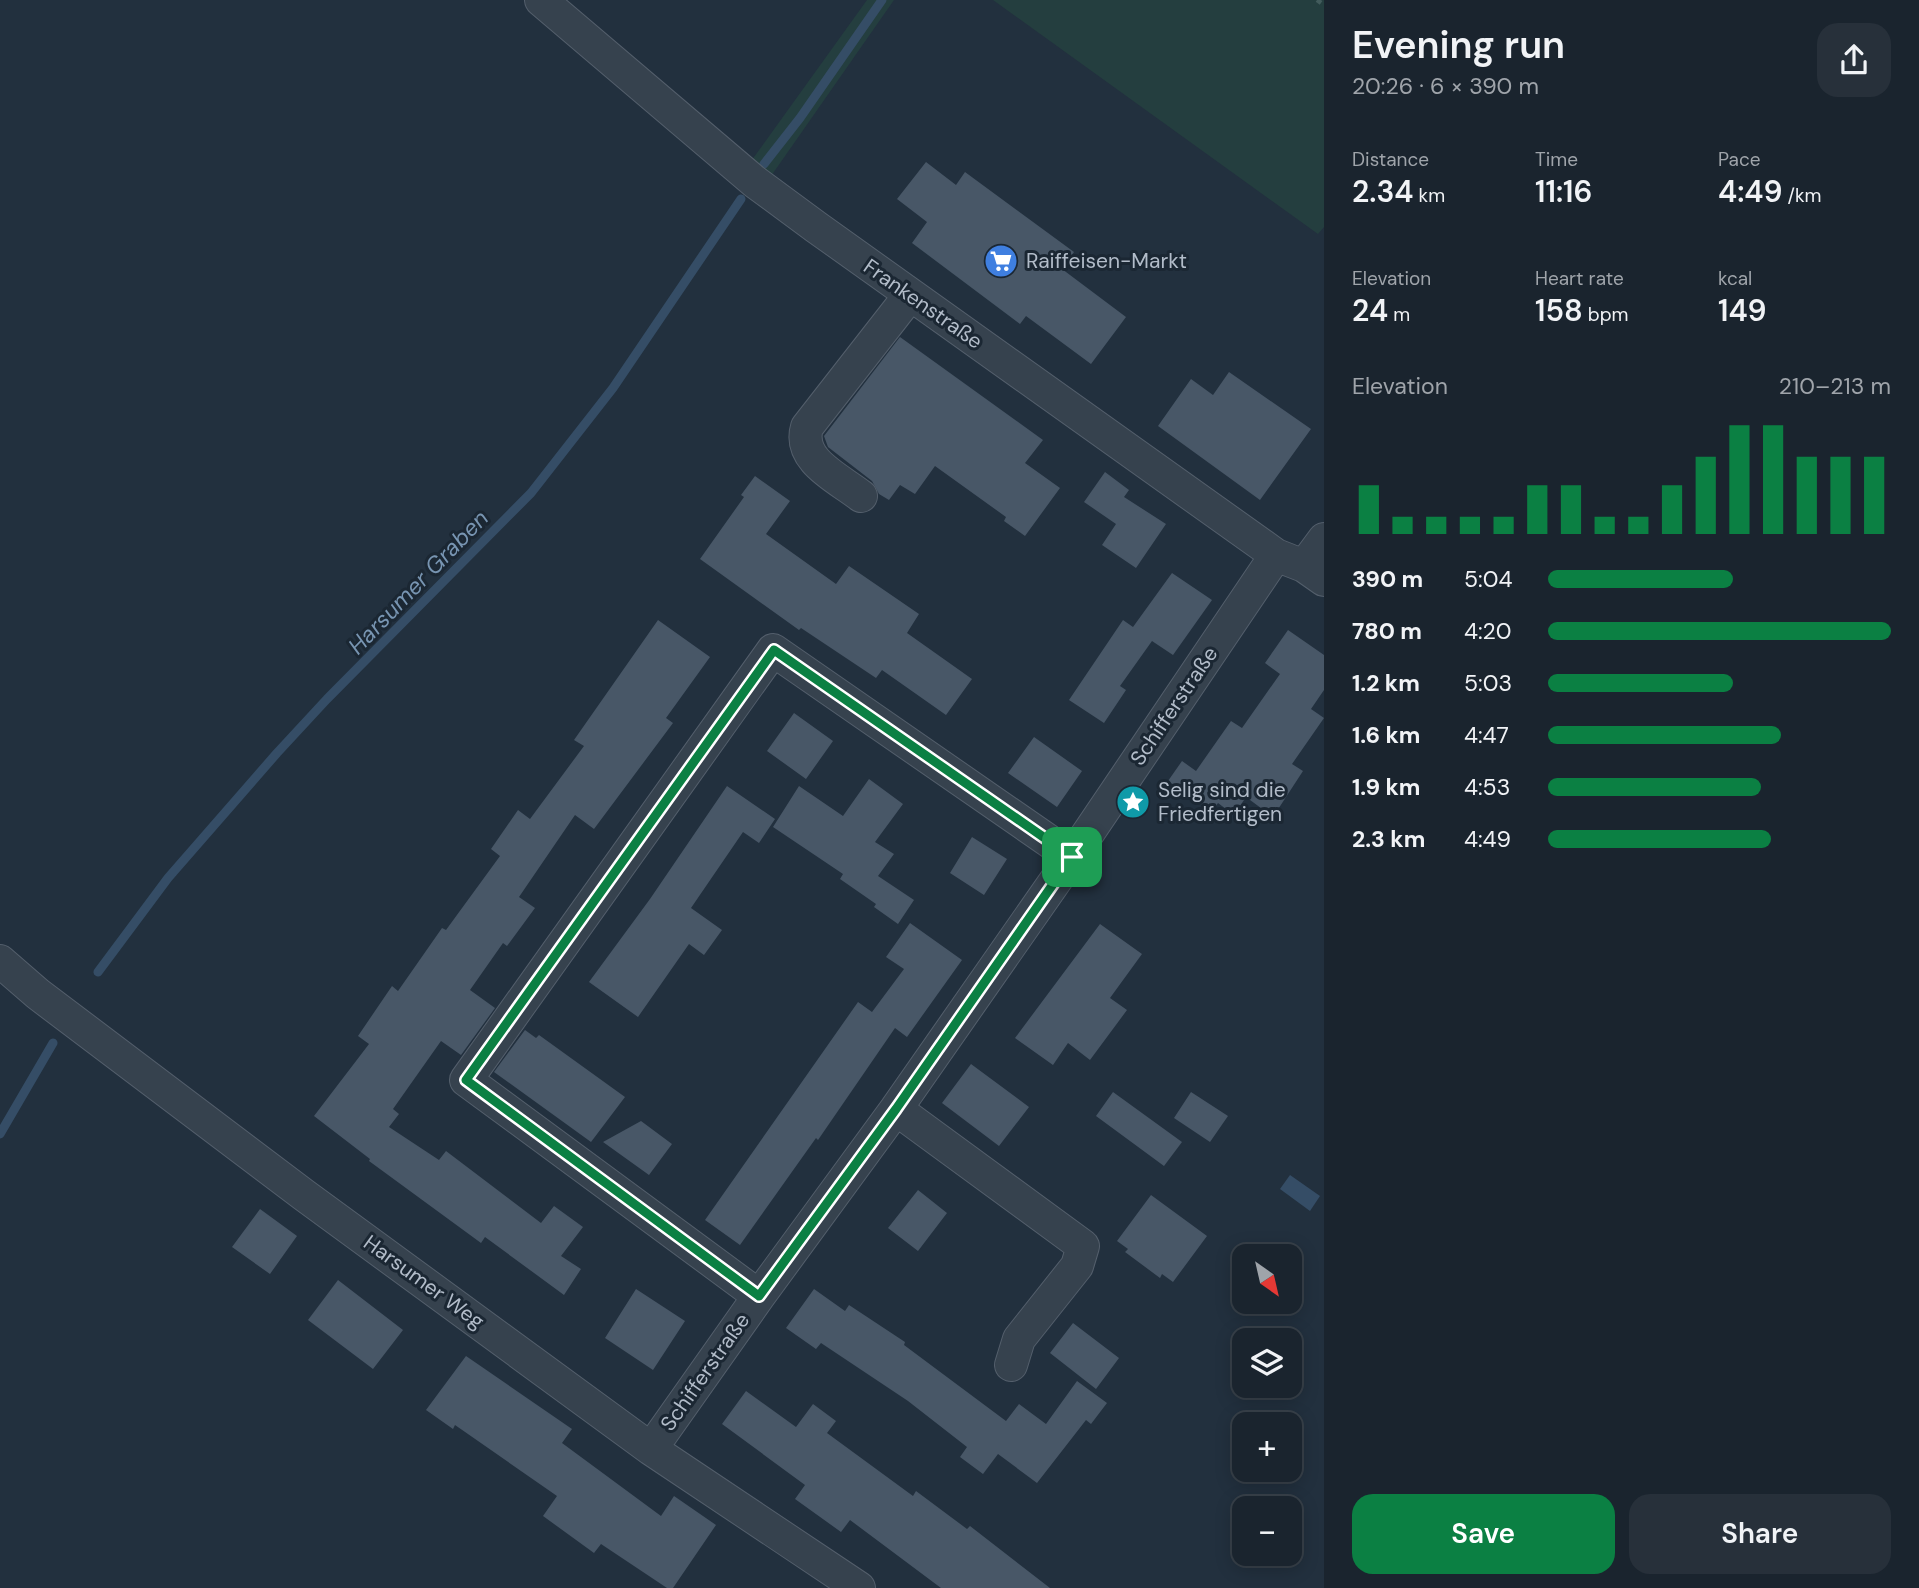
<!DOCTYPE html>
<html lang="en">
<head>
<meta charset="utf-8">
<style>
  body { margin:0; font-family:"DM Sans",sans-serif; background:#27303a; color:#f1f3f6; height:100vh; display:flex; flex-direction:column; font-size:26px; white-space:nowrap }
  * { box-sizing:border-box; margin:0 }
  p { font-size:23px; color:#9fa4aa }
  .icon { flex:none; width:38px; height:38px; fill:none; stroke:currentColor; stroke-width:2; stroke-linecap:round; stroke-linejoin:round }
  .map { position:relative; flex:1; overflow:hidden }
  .panel { display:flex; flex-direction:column; background:#1a242e; width:595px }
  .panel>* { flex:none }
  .needle { width:46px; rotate:146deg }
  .controls { position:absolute; left:1232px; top:1244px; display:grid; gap:14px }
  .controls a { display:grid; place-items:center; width:70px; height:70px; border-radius:14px; background:#1a242e; box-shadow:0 4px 18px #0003,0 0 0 2px #38414a; font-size:35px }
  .pin { position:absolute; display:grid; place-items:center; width:60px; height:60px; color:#fff; margin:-30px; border-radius:14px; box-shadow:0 4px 10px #0006 }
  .round { display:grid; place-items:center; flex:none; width:74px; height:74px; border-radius:21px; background:#27303a }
  .head { display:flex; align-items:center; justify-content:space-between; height:119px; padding:0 28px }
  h1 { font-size:38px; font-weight:600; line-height:52px }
  .stats { display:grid; grid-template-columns:repeat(3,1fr); gap:10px; height:119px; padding:7px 28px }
  .stats div { display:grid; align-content:center }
  .stats b { font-size:30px; font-weight:600 }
  .stats small { font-size:19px; font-weight:400 }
  .stats p { font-size:19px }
  .chart { height:196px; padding:14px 28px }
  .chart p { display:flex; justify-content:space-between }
  .chart svg { width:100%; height:126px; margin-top:7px; stroke:#0b8043; stroke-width:6 }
  .button { display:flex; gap:14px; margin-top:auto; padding:14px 28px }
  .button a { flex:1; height:80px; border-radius:21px; background:#0b8043; color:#fff; font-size:28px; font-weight:600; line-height:80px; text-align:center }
  .button a+a { background:#27303a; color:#f1f3f6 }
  ul { padding:0 28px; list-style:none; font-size:23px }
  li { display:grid; grid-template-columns:112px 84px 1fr; align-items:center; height:52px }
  li i { height:18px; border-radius:9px; background:#0b8043 }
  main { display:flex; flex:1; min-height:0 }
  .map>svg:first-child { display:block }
</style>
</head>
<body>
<main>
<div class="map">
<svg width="1324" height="1588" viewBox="0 0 1324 1588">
  <rect width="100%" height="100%" fill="#22303e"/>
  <path fill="#243e3f" d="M867 0H894L769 179 749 164Z
    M993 0H1324V227L1318 234Z"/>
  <path fill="#354d66" d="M1290 1175 1320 1196 1310 1211 1280 1189Z"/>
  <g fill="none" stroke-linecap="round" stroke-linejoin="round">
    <path stroke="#354d66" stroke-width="9" d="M764 164 800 118 882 0
      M98 972 168 878 277 753 327 699 531 493 613 388 741 199
      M0 1134 53 1043"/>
  </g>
  <path fill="#485767" d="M926 162 956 185 965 172 1074 252 1062 269 1126 317 1091 364 1026 316 1020 324 912 243 927 222 897 199Z
    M900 337 1043 440 1025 463 1060 488 1025 536 1004 521 1006 517 935 466 915 494 900 485 889 500 879 494 872 481 828 447 824 436Z
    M1229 372 1311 429 1260 500 1158 426 1191 379 1213 395Z
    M1105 472 1129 490 1124 497 1166 524 1136 568 1102 545 1116 524 1084 502Z
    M755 476 790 501 766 534 836 584 849 566 919 614 907 633 972 679 946 715 882 670 876 678 801 628 799 630 700 559 744 497 741 495Z
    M1172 573 1212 600 1173 655 1152 641 1120 686 1126 690 1104 723 1069 700 1123 620 1133 627Z
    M658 620 710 657 666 718 673 723 594 829 575 815 519 897 535 908 507 946 503 943 470 990 495 1008 461 1055 441 1041 393 1109 399 1114 389 1127 439 1160 446 1151 541 1223 554 1206 583 1227 561 1256 581 1269 564 1295 485 1237 481 1243 369 1161 370 1159 314 1116 369 1044 358 1036 392 986 398 991 442 928 446 930 500 856 491 849 518 810 530 819 584 746 574 740Z
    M1288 630 1324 655V690L1311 709 1324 718 1292 764 1303 771 1273 817 1246 797 1234 815 1218 803 1212 812 1168 781 1182 761 1196 771 1231 721 1242 728 1280 674 1265 663Z
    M794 713 833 741 806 779 767 751Z
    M1034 737 1082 771 1057 807 1008 773Z
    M869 779 903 804 875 842 894 854 878 876 914 900 898 924 874 907 876 904 840 879 843 874 773 827 799 786 843 816Z
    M727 786 775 819 759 843 743 832 691 908 722 930 704 955 689 944 638 1017 589 982 650 899Z
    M972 837 1007 859 984 895 950 873Z
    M910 923 962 960 907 1037 895 1028 818 1140 816 1138 740 1245 705 1220 858 1002 872 1012 904 969 886 957Z
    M1100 924 1142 954 1110 998 1127 1010 1090 1060 1068 1043 1053 1065 1015 1038Z
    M525 1030 536 1038 539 1035 625 1097 591 1142 494 1072Z
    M971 1064 1029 1107 999 1146 942 1103Z
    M1113 1092 1182 1142 1164 1166 1096 1116Z
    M1191 1092 1228 1116 1210 1142 1174 1118Z
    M641 1121 672 1144 649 1175 603 1142Z
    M918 1190 947 1213 918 1251 888 1228Z
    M1151 1195 1207 1236 1173 1282 1162 1274 1160 1278 1125 1252 1128 1249 1117 1241Z
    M260 1209 297 1236 270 1274 232 1247Z
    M338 1280 403 1330 373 1369 308 1320Z
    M636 1289 685 1321 653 1370 605 1338Z
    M814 1289 845 1311 849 1305 905 1342 904 1345 1006 1421 1019 1404 1046 1424 1077 1381 1107 1403 1091 1424 1086 1420 1037 1483 998 1454 983 1474 960 1457 967 1447 908 1401 821 1343 816 1349 786 1328Z
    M1073 1323 1119 1358 1096 1389 1050 1353Z
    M466 1356 572 1429 562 1443 661 1516 674 1496 716 1525 673 1588H667L601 1544 594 1553 543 1516 557 1496 455 1425 453 1429 426 1410Z
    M746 1391 796 1427 813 1404 836 1421 827 1433 913 1496 916 1491 967 1529 970 1526 1050 1588H941L850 1520 841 1532 795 1499 805 1485 722 1424Z"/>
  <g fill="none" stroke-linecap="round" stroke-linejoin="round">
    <defs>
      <path id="minor" d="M541 0 755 182 816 227 1276 555 1304 566 1324 580
        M861 496C838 478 797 460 807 427L910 295
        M1304 566 1324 539
        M0 961 38 994 304 1195 651 1449 859 1588
        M896 1109 1083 1246 1077 1266 1019 1339 1011 1365
        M759 1296 466 1080 773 650 1072 857
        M651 1449 759 1296 896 1109 1072 857 1276 555"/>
    </defs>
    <use href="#minor" stroke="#545f6c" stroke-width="34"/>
    <path stroke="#425b5c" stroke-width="4.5" stroke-dasharray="5 5" stroke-linecap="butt" d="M1317 0 1324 5"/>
    <use href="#minor" stroke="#36424e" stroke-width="32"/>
  </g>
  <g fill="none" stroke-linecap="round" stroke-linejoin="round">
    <defs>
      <path id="route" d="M774 650 1072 857 896 1109 759 1296 466 1080Z"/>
    </defs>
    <use href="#route" stroke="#fff" stroke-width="14"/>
    <use href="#route" stroke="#0b8043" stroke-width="9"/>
  </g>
  <defs>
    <symbol id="supermarket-disc" viewBox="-11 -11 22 22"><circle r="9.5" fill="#3f7fe0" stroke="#1b2733"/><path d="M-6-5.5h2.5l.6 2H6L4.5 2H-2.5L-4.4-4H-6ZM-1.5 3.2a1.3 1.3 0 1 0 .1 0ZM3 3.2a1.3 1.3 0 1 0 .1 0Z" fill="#fff"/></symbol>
    <symbol id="sight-disc" viewBox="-11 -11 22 22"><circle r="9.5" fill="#0f9aa8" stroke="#1b2733"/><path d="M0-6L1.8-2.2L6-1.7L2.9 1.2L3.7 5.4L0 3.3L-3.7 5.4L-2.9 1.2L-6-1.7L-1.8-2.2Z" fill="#fff"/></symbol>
  </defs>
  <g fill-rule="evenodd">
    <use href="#supermarket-disc" x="982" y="242" width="38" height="38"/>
    <use href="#sight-disc" x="1114" y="783" width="38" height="38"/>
  </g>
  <g text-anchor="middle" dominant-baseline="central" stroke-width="6" stroke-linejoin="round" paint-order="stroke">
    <g font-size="21" fill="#b2bcc9" stroke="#1b2733" text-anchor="start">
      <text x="1026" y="261">Raiffeisen-Markt</text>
      <text x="1158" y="790">Selig sind die<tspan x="1158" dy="24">Friedfertigen</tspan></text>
    </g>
    <g font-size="21" fill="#b2bcc9" stroke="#1b2733">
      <text transform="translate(923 304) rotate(35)">Frankenstraße</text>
      <text transform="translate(1174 706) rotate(-56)">Schifferstraße</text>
      <text transform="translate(424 1282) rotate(36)">Harsumer Weg</text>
      <text transform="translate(705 1372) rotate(-55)">Schifferstraße</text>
    </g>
    <g font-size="23" font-style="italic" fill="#7895b2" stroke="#1b2733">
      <text transform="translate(418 582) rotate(-46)">Harsumer Graben</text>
    </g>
  </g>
</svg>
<div class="controls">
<a><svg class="needle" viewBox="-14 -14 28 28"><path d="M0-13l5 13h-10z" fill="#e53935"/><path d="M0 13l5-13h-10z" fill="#9fa4aa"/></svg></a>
<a><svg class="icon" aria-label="layers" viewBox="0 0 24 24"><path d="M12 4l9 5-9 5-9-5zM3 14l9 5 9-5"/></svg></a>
<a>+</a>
<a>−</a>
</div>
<div class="pin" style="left:1072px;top:857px;background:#1e9e55"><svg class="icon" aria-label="arrive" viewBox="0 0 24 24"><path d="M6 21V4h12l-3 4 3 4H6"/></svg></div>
</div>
<section class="panel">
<div class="head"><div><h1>Evening run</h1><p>20:26 · 6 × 390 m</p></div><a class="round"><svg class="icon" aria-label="share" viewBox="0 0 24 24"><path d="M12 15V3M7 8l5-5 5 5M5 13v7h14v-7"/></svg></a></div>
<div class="stats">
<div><p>Distance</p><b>2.34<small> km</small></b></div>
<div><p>Time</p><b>11:16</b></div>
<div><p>Pace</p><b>4:49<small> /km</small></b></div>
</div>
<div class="stats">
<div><p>Elevation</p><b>24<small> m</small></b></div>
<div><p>Heart rate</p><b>158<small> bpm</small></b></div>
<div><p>kcal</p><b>149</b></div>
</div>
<div class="chart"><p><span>Elevation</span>210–213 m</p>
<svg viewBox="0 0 160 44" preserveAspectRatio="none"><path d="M5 44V27M15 44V38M25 44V38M35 44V38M45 44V38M55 44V27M65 44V27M75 44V38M85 44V38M95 44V27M105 44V17M115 44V6M125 44V6M135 44V17M145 44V17M155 44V17"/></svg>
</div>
<ul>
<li><b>390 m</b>5:04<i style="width:54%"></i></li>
<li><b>780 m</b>4:20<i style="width:100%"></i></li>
<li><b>1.2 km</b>5:03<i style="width:54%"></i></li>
<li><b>1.6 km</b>4:47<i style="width:68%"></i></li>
<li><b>1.9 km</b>4:53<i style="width:62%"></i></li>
<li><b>2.3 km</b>4:49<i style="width:65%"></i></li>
</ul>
<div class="button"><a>Save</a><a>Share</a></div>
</section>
</main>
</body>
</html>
